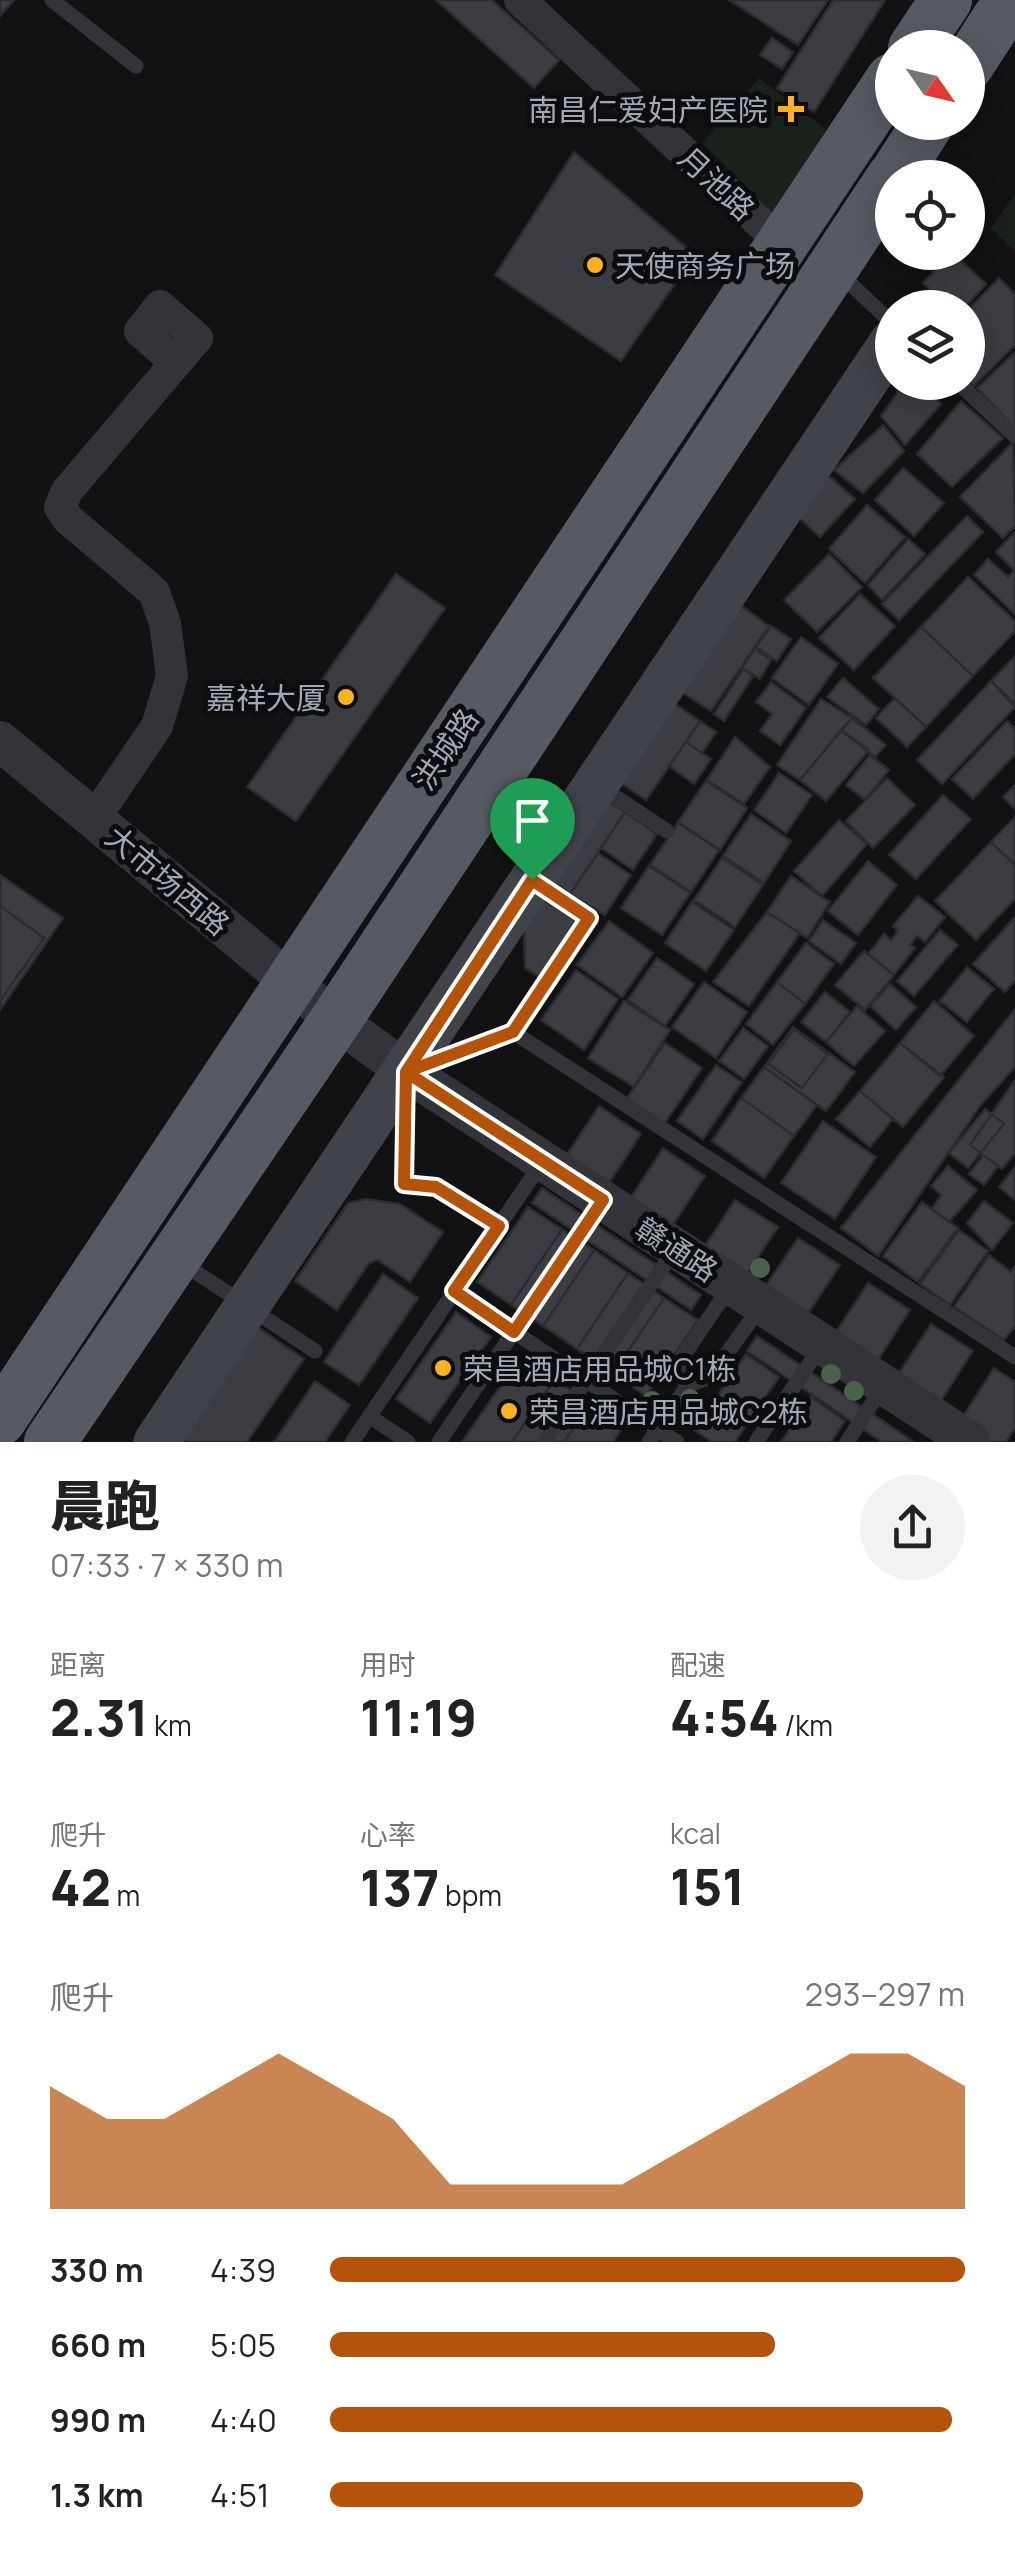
<!DOCTYPE html>
<html lang="zh">
<head>
<meta charset="utf-8">
<style>
  body { margin:0; font-family:Manrope,"Noto Sans SC",sans-serif; background:#f2f2f2; color:#222; height:100vh; display:flex; flex-direction:column; font-size:38px; white-space:nowrap }
  * { box-sizing:border-box; margin:0 }
  p { font-size:32px; color:#767676 }
  .icon { flex:none; width:55px; height:55px; fill:none; stroke:currentColor; stroke-width:2; stroke-linecap:round; stroke-linejoin:round }
  .map { position:relative; height:1442px; overflow:hidden }
  .details { display:flex; flex-direction:column; background:#fff; flex:1 }
  .details>* { flex:none }
  .needle { width:65px; rotate:124deg }
  .tools { position:absolute; left:875px; top:30px; display:grid; gap:20px }
  .tools a { display:grid; place-items:center; width:110px; height:110px; border-radius:50%; background:#fff; box-shadow:0 5px 25px #0003; font-size:50px }
  .pin { position:absolute; display:grid; place-items:center; width:85px; height:85px; color:#fff; margin:-102px -42px; border-radius:50% 50% 50% 0; rotate:-45deg; box-shadow:0 0 10px #0007 }
  .pin .icon { rotate:45deg }
  .round { display:grid; place-items:center; flex:none; width:105px; height:105px; border-radius:52px; background:#f2f2f2 }
  .headline { display:flex; align-items:center; justify-content:space-between; height:170px; padding:0 50px }
  h1 { font-size:55px; font-weight:800; line-height:75px }
  .metrics { display:grid; grid-template-columns:repeat(3,1fr); gap:15px; height:170px; padding:10px 50px }
  .metrics div { display:grid; align-content:center }
  .metrics b { font-size:50px; font-weight:800 }
  .metrics small { font-size:28px; font-weight:400 }
  .metrics p { font-size:28px }
  .chart { height:280px; padding:20px 50px }
  .chart p { display:flex; justify-content:space-between }
  .chart svg { width:100%; height:180px; margin-top:10px; fill:#b45309; opacity:.7 }
  ul { padding:0 50px; list-style:none; font-size:32px }
  li { display:grid; grid-template-columns:160px 120px 1fr; align-items:center; height:75px }
  li i { height:25px; border-radius:12px; background:#b45309 }
  .map>svg:first-child { display:block }
</style>
</head>
<body>
<div class="map">
<svg width="1015" height="1442" viewBox="0 0 1015 1442">
  <rect width="100%" height="100%" fill="#121214"/>
  <path fill="#1a221b" d="M759 78 841 141 780 220 702 143Z
    M1015 194V252L991 228Z"/>
  <path fill="#3c3d42" stroke="#2c2c30" stroke-width="2.5" d="M0 0H14L0 16Z
    M436 0H492L559 60 534 88Z
    M729 0H828L798 45Z
    M833 0H885L814 112 777 88Z
    M772 38 793 52 782 69 760 55Z
    M574 152 695 255 621 361 495 275Z
    M952 252 986 284 964 308H933L941 300 923 283Z
    M999 278 1015 294V345L971 389 968 310Z
    M1015 352V428L977 388Z
    M905 382H919L941 404 905 445 881 416Z
    M961 401 1003 438 952 487 917 454Z
    M883 425 904 451 863 493 834 470Z
    M1013 442 1015 526 1003 538 960 497Z
    M903 468 944 503 914 536 875 500Z
    M828 475 855 499 820 537 794 513Z
    M867 505 905 537 865 583 829 549Z
    M967 516 983 532 899 620 882 604Z
    M1015 532V614L974 575 988 559 1008 577 1014 570 996 552Z
    M908 539 925 554 882 600 868 585Z
    M829 554 862 587 817 632 784 600Z
    M396 574 445 608 296 821 247 787Z
    M968 577 1015 621V631L973 676 921 627Z
    M860 594 895 626 854 670 819 638Z
    M733 600 769 626 711 711 674 687Z
    M771 626 791 639 777 661 756 647Z
    M921 627 973 676 926 727 873 678Z
    M801 637 838 664 809 705 772 678Z
    M755 649 771 660 760 679 742 668Z
    M1015 656V704L991 681Z
    M743 669 753 676 724 721 714 714Z
    M843 678 879 709 866 725 827 697Z
    M991 681 1015 707 942 784 917 760Z
    M771 682 806 708 780 745 760 731 772 714 756 702Z
    M895 698 926 727 907 747 876 718Z
    M821 699 852 718 800 780 777 765Z
    M669 700 700 721 646 800 616 780Z
    M852 718 886 745 875 757 841 730Z
    M700 721 716 732 702 753 686 742Z
    M1007 721 1015 729V754L973 799 952 779Z
    M841 730 869 750 826 801 800 780Z
    M735 737 770 767 744 804 707 780Z
    M686 742 711 759 694 784 669 766Z
    M870 755 889 770 865 800 846 785Z
    M779 773 812 795 786 833 754 810Z
    M887 778 915 805 873 848 846 821Z
    M706 781 747 808 720 850 678 822Z
    M1015 785V809L1003 797Z
    M943 795 971 819 916 879 889 855Z
    M602 797 625 812 570 894 548 878Z
    M625 812 657 834 633 870 601 848Z
    M751 814 791 841 764 883 723 856Z
    M1015 817V865L991 842Z
    M839 820 867 844 822 896 794 871Z
    M678 823 719 850 691 892 650 865Z
    M991 842 1015 865V899L976 940 935 901Z
    M598 853 631 875 605 915 570 894Z
    M722 858 763 885 735 927 694 900Z
    M868 861 897 885 858 935 828 911Z
    M649 866 690 893 662 935 621 908Z
    M0 875 63 918 0 1010Z
    M791 876 830 902 807 938 767 912Z
    M918 896 945 917 925 942 917 936 910 945 915 948 894 975 868 954 884 934 891 940 898 930 893 926Z
    M542 899 576 920 541 978 525 968 524 928Z
    M692 902 734 930 706 971 665 943Z
    M0 906 44 938 0 1001Z
    M767 912 800 933 749 1006 713 982Z
    M1015 917V980L1005 992 973 964Z
    M823 920 856 943 841 964 809 941Z
    M609 921 653 953 622 997 577 965Z
    M940 930 958 945 914 996 897 981Z
    M806 943 834 964 805 1004 777 982Z
    M864 951 894 975 865 1010 835 985Z
    M657 958 694 984 665 1026 628 1000Z
    M967 967 994 989 967 1022 940 1001Z
    M576 970 618 999 584 1050 541 1020Z
    M704 982 747 1012 716 1058 672 1027Z
    M777 982 805 1004 773 1045 746 1024Z
    M890 984 916 1007 896 1030 870 1006Z
    M825 992 850 1012 826 1042 801 1022Z
    M624 1001 670 1030 634 1087 588 1058Z
    M934 1001 974 1036 940 1076 900 1043Z
    M857 1006 885 1031 854 1066 826 1042Z
    M1015 1009V1067L980 1106 878 1256 841 1228Z
    M793 1027 855 1072 826 1111 764 1067Z
    M743 1028 768 1046 744 1079 719 1061Z
    M794 1029 828 1054 802 1088 768 1064Z
    M665 1043 702 1068 664 1124 627 1098Z
    M900 1043 944 1077 903 1127 860 1091Z
    M716 1065 742 1082 703 1139 677 1121Z
    M764 1067 817 1105 794 1136 741 1098Z
    M1015 1080V1153L1002 1169 970 1145Z
    M860 1091 893 1119 870 1147 836 1119Z
    M741 1098 794 1136 764 1178 712 1141Z
    M599 1106 641 1134 605 1189 562 1162Z
    M985 1109 1004 1124 968 1168 949 1153Z
    M823 1121 876 1157 835 1219 781 1183Z
    M663 1148 705 1176 669 1231 627 1204Z
    M983 1155 998 1166 984 1185 969 1174Z
    M948 1166 977 1190 949 1222 932 1209 941 1195 931 1186Z
    M1015 1167V1200L999 1187Z
    M542 1188 701 1295 691 1310 532 1203Z
    M366 1199 400 1204 443 1232 410 1282 378 1260 369 1263 337 1310 295 1281 348 1203Z
    M735 1200 778 1227 741 1283 699 1255Z
    M984 1201 1013 1223 992 1250 967 1223Z
    M922 1202 958 1228 918 1282 883 1256Z
    M528 1207 562 1229 511 1305 477 1282Z
    M562 1229 594 1250 543 1326 511 1305Z
    M959 1230 988 1251 950 1305 920 1284Z
    M798 1238 840 1265 803 1321 761 1293Z
    M594 1250 628 1273 577 1349 543 1326Z
    M989 1255 1011 1272 1015 1266V1326L1004 1340 954 1307Z
    M628 1273 664 1298 613 1373 577 1349Z
    M383 1274 418 1298 359 1385 324 1362Z
    M868 1283 910 1310 874 1366 832 1338Z
    M664 1298 698 1320 646 1396 613 1373Z
    M456 1312 491 1337 430 1423 396 1399Z
    M931 1324 973 1351 937 1407 895 1379Z
    M256 1326 304 1359 247 1442H186L180 1438Z
    M757 1336 914 1442H882L747 1351Z
    M746 1354 779 1377 735 1442H712L694 1430Z
    M521 1356 555 1379 512 1442H462Z
    M994 1368 1015 1382V1428L1006 1442H986L958 1424Z
    M555 1379 590 1404 564 1442H512Z
    M315 1381 350 1405 325 1442H274Z
    M811 1397 845 1421 831 1442H781Z
    M590 1404 624 1426 613 1442H564Z"/>
  <g fill="none" stroke-linecap="round" stroke-linejoin="round">
    <path stroke="#333439" stroke-width="15" d="M52 0 136 66
      M840 274 892 323
      M957 382 1015 436
      M599 786 667 831
      M513 1032 589 918 535 882
      M420 1066 513 1032 1015 1357
      M406 1089 404 1184 436 1187 499 1226
      M182 1263 315 1351
      M730 1287 681 1359 677 1371 688 1385 709 1378 762 1305
      M454 1291 677 1442
      M369 1416 408 1442
      M352 1442 543 1161
      M439 1442 603 1200
      M544 1442 676 1248
      M649 1442 688 1385
      M756 1442 820 1348
      M847 1442 882 1388"/>
    <path stroke="#333439" stroke-width="32" d="M520 0 783 244
      M94 819 157 726 172 676 165 623 154 592 68 519 60 507 67 491 197 338 160 306 140 331 176 363"/>
    <path stroke="#333439" stroke-width="40" d="M0 741 336 1020 406 1071 971 1442"/>
    <path stroke="#41434a" stroke-width="45" d="M156 1442 892 342"/>
    <path stroke="#565a62" stroke-width="52" d="M914 48 946 0
      M968 65 1010 0
      M893 178 929 122
      M0 1420 892 79
      M50 1442 336 1020 892 178"/>
  </g>
  <g fill="#4a624c">
    <circle cx="760" cy="1268" r="10"/>
    <circle cx="831" cy="1374" r="10"/>
    <circle cx="854" cy="1391" r="10"/>
    <circle cx="690" cy="1399" r="10"/>
    <circle cx="652" cy="1401" r="10"/>
  </g>
  <g fill="none" stroke-linecap="round" stroke-linejoin="round">
    <defs>
      <path id="route" d="M532 880 406 1072 603 1200 514 1332 454 1291 499 1226 436 1187 404 1184 406 1072 513 1032 589 918 532 880"/>
    </defs>
    <use href="#route" stroke="#fff" stroke-width="20"/>
    <use href="#route" stroke="#b45309" stroke-width="12"/>
  </g>
  <g fill="#ffb11f" stroke="#0d0d0f" stroke-width="4">
    <path d="M786 94h10v10h10v10h-10v10h-10v-10h-10v-10h10z"/>
    <circle cx="595" cy="265" r="10"/>
    <circle cx="346" cy="697" r="10"/>
    <circle cx="443" cy="1368" r="10"/>
    <circle cx="509" cy="1411" r="10"/>
  </g>
  <g text-anchor="middle" dominant-baseline="central" stroke-width="10" stroke-linejoin="round" paint-order="stroke">
    <g font-size="30" fill="#a2a9b6" stroke="#0d0d0f" text-anchor="start">
      <text x="768" y="109" text-anchor="end">南昌仁爱妇产医院</text>
      <text x="615" y="265">天使商务广场</text>
      <text x="326" y="697" text-anchor="end">嘉祥大厦</text>
      <text x="463" y="1368">荣昌酒店用品城C1栋</text>
      <text x="529" y="1411">荣昌酒店用品城C2栋</text>
    </g>
    <g font-size="30" fill="#a2a9b6" stroke="#0d0d0f">
      <text transform="translate(717 183) rotate(43)">月池路</text>
      <text transform="translate(445 749) rotate(-56)">洪城路</text>
      <text transform="translate(168 880) rotate(40)">大市场西路</text>
      <text transform="translate(677 1249) rotate(33)">赣通路</text>
    </g>
  </g>
</svg>
<div class="tools">
<a><svg class="needle" viewBox="-14 -14 28 28"><path d="M0-13l5 13h-10z" fill="#e53935"/><path d="M0 13l5-13h-10z" fill="#767676"/></svg></a>
<a><svg class="icon" aria-label="locate" viewBox="0 0 24 24"><circle cx="12" cy="12" r="6"/><path d="M12 2v4M12 18v4M2 12h4M18 12h4"/></svg></a>
<a><svg class="icon" aria-label="layers" viewBox="0 0 24 24"><path d="M12 4l9 5-9 5-9-5zM3 14l9 5 9-5"/></svg></a>
</div>
<div class="pin" style="left:532px;top:880px;background:#1e9e55"><svg class="icon" aria-label="arrive" viewBox="0 0 24 24"><path d="M6 21V4h12l-3 4 3 4H6"/></svg></div>
</div>
<section class="details">
<div class="headline"><div><h1>晨跑</h1><p>07:33 · 7 × 330 m</p></div><a class="round"><svg class="icon" aria-label="share" viewBox="0 0 24 24"><path d="M12 15V3M7 8l5-5 5 5M5 13v7h14v-7"/></svg></a></div>
<div class="metrics">
<div><p>距离</p><b>2.31<small> km</small></b></div>
<div><p>用时</p><b>11:19</b></div>
<div><p>配速</p><b>4:54<small> /km</small></b></div>
</div>
<div class="metrics">
<div><p>爬升</p><b>42<small> m</small></b></div>
<div><p>心率</p><b>137<small> bpm</small></b></div>
<div><p>kcal</p><b>151</b></div>
</div>
<div class="chart"><p><span>爬升</span>293–297 m</p>
<svg viewBox="0 0 160 44" preserveAspectRatio="none"><path d="M0 44V14L10 22L20 22L30 14L40 6L50 14L60 22L70 38L80 38L90 38L100 38L110 30L120 22L130 14L140 6L150 6L160 14V44z"/></svg>
</div>
<ul>
<li><b>330 m</b>4:39<i style="width:100%"></i></li>
<li><b>660 m</b>5:05<i style="width:70%"></i></li>
<li><b>990 m</b>4:40<i style="width:98%"></i></li>
<li><b>1.3 km</b>4:51<i style="width:84%"></i></li>
</ul>
</section>
</body>
</html>
